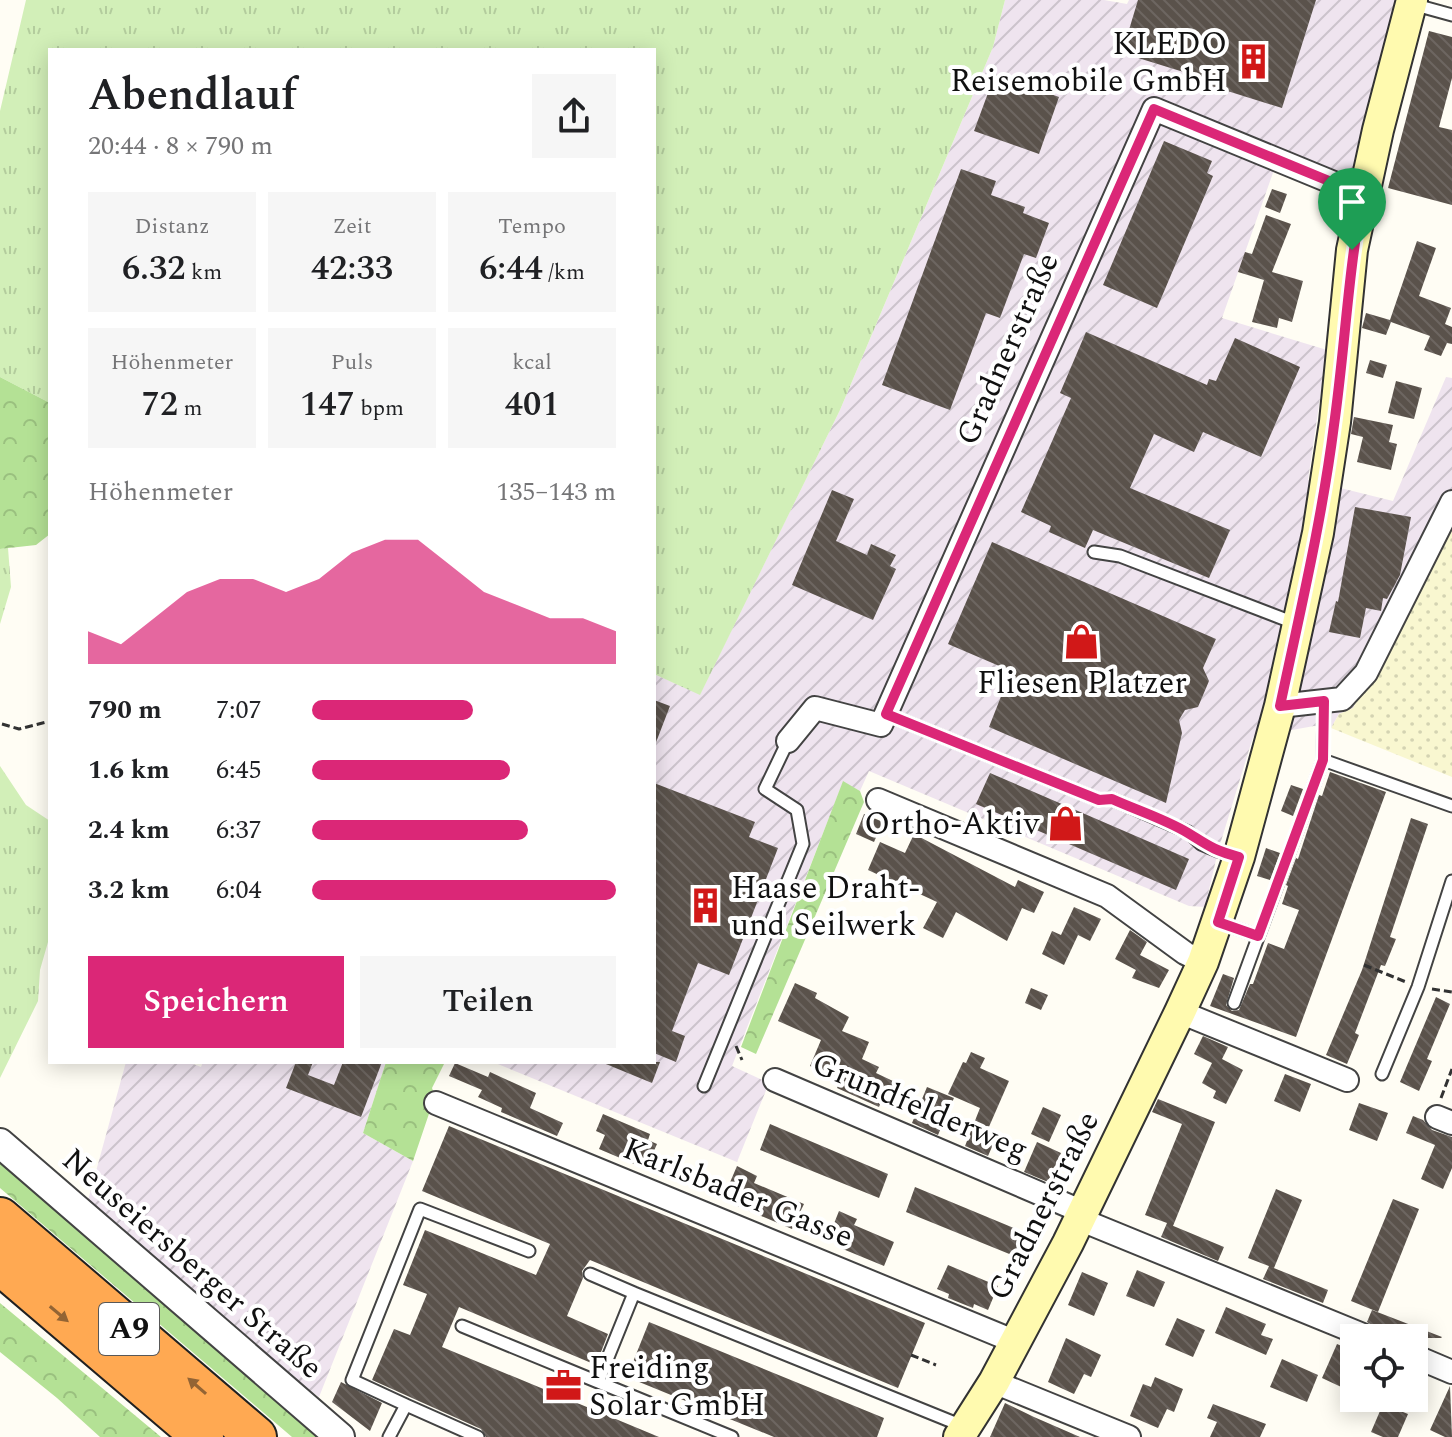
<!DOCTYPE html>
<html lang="de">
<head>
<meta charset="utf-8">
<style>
  body { margin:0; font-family:Spectral,serif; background:#f6f6f6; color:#202124; height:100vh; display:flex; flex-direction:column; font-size:30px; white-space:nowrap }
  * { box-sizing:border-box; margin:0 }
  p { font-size:26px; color:#757577 }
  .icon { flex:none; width:44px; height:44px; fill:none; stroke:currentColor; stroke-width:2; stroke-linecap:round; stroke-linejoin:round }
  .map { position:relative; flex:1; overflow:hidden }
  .details { position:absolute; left:48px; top:48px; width:608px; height:1016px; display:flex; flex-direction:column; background:#fff; border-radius:0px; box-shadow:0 4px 20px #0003 }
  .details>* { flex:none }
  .fabs { position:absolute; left:1340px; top:1324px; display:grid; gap:16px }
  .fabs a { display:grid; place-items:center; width:88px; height:88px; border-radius:0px; background:#fff; box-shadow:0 4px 20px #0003; font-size:40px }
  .pin { position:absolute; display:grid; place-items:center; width:68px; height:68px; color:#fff; margin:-82px -34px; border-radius:50% 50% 50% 0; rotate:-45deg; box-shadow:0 0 8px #0007 }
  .pin .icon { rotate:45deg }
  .round { display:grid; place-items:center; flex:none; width:84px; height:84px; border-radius:0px; background:#f6f6f6 }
  .summary { display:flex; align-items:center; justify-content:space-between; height:136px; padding:0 40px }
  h1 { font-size:44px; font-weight:600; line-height:60px }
  .figures { display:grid; grid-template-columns:repeat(3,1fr); gap:12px; height:136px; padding:8px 40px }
  .figures div { display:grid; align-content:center; border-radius:0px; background:#f6f6f6; text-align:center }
  .figures b { font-size:34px; font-weight:600 }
  .figures small { font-size:22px; font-weight:400 }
  .figures p { font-size:22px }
  .chart { height:224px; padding:16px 40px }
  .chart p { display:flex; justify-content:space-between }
  .chart svg { width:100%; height:144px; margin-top:8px; fill:#db2777; opacity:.7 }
  .button { display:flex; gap:16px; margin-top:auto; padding:16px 40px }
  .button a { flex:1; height:92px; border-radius:0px; background:#db2777; color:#fff; font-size:32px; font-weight:600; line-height:92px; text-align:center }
  .button a+a { background:#f6f6f6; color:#202124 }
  ul { padding:0 40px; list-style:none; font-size:26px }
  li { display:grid; grid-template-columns:128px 96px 1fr; align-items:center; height:60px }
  li i { height:20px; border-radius:10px; background:#db2777 }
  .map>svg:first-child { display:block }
</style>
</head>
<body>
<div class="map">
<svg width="1452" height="1437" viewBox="0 0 1452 1437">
  <defs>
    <pattern id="industrial-furrows" width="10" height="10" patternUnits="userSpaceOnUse" patternTransform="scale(2)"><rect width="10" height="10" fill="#efe4ef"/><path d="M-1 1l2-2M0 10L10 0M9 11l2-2" fill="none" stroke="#ccc3cc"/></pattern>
    <pattern id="farmland-dots" width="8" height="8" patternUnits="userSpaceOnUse" patternTransform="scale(2)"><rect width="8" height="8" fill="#f9f7d0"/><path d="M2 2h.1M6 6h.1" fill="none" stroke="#d4d3b2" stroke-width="1.8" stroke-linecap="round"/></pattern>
    <pattern id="grass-tufts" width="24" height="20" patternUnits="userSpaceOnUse" patternTransform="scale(2)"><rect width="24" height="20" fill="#d2efb8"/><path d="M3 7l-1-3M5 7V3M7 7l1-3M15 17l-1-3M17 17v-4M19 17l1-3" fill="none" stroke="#b3cc9d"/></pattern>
    <pattern id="forest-crowns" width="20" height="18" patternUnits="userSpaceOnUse" patternTransform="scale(2)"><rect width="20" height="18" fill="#b4e195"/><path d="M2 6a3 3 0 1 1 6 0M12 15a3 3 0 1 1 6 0" fill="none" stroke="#9ac07f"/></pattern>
    <pattern id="building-back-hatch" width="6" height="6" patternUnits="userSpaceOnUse" patternTransform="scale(2)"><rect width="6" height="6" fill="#5a524b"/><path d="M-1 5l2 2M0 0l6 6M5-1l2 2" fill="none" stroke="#6d6661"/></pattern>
  </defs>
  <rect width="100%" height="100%" fill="#fffdf4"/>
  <path fill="url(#industrial-furrows)" d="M1005 0H1104L1127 4 1129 0H1401L1352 195 1275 167 1222 318 1327 350 1308 480 1393 501 1446 377 1452 378V523L1353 708 1339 714 1331 728 1314 726 1253 737 1218 851 1205 907 1189 906 869 771 860 791 843 782 732 1066 769 1083 737 1162 493 1062H654V674L700 694 840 410 993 47Z
    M126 1062H188L201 1067 203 1062H386L363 1133 413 1161 319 1397 292 1377 87 1204Z"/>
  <path fill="url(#farmland-dots)" d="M1452 523V777L1331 728 1339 714 1353 708Z"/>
  <path fill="url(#grass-tufts)" d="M26 0H1005L993 47 840 410 700 695 654 674V50H50V403L0 377V111Z
    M8 548 11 587 0 624V549Z
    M0 766 26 805 50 821V935L40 970 38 1001 0 1078Z"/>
  <path fill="url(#forest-crowns)" d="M0 377 50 403V534L36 545 0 549Z
    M843 781 860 791 864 802 756 1054 741 1047Z
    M386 1062H445L432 1088 435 1096 413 1161 363 1133Z
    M0 1156 326 1437H292L0 1188Z
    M0 1303 161 1437H100L57 1398 0 1352Z"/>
  <path fill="url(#building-back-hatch)" d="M1138 0H1316L1282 108 1202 83 1203 78 1122 53Z
    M1429 31 1452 37V78L1439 127 1452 130V205L1388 188Z
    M995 74 1059 97 1039 154 974 131Z
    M1164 141 1212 161 1207 173 1213 176 1157 308 1103 285Z
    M961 169 996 181 991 195 1025 207 1023 213 1049 223 1036 258 1024 254 1000 318 986 313 950 410 882 385Z
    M1272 189 1287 194 1280 213 1265 207Z
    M1266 215 1291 224 1272 272 1303 281 1292 322 1279 318 1277 328 1252 322 1264 280 1238 272 1245 252 1252 254Z
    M1417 241 1436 248 1419 296 1451 308 1445 324 1452 327V344L1447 343 1441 356 1424 350 1430 336 1391 322 1386 335 1362 328 1366 313 1390 320Z
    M1086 332 1207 385 1209 379 1216 381 1235 338 1300 367 1261 457 1203 432 1194 452 1154 434 1130 488 1230 530 1209 578 1093 530 1085 548 1049 532 1051 526 1021 512 1071 398 1060 393Z
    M1370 360 1387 365 1383 378 1366 373Z
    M1396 381 1422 388 1414 419 1388 413Z
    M1354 417 1393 425 1389 442 1397 444 1391 470 1357 462 1363 437 1351 434Z
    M832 490 854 499 836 541 867 555 871 544 896 555 890 566 896 569 873 620 792 585Z
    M1355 507 1411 517 1400 575 1387 599 1383 598 1381 611 1366 608 1360 638 1329 632 1336 601 1338 602Z
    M992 542 1216 639 1203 668 1209 681 1198 707 1185 710 1179 720 1182 733 1166 803 989 727 1011 671 948 644Z
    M654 700 670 706 655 745H654Z
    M1330 772 1386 792 1296 1037 1210 1006 1223 974 1234 978 1226 1005 1232 1011 1239 1010 1250 984H1253L1268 943 1284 949 1299 910 1282 904 1288 886 1286 885 1296 858 1298 859 1319 795 1322 796Z
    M990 773 1189 859 1176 890 976 804Z
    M654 783 755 822 749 837 778 848 729 975 698 963 672 1031 685 1036 676 1062 654 1053Z
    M1291 785 1303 789 1293 816 1281 811Z
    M864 814 883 822 874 842 856 834Z
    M1411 818 1428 824 1390 937 1396 939 1385 966 1381 965 1355 1033 1359 1035 1347 1064 1326 1055 1362 970Z
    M914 834 1015 887 1018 880 1044 892 1034 913 1022 908 1007 941 956 912 943 938 923 928 937 902 868 870 880 842 905 853Z
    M1266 848 1280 853 1270 880 1257 876Z
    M1074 907 1101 919 1090 941 1078 935 1064 965 1042 954 1052 931 1061 935Z
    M1130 930 1147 942 1140 955 1169 970 1159 988 1132 978 1136 970 1115 959Z
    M795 983 817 993 815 998 849 1017 842 1031 869 1042 862 1059 879 1067 876 1073 895 1082 886 1104 881 1102 879 1107 837 1088 841 1079 810 1066 821 1040 778 1021Z
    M1031 988 1048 995 1041 1010 1025 1003Z
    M1436 997 1450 1004 1427 1059 1432 1061 1419 1091 1400 1082Z
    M1203 1036 1228 1047 1222 1059 1243 1070 1226 1104 1213 1098 1216 1091 1202 1083 1212 1063 1194 1054Z
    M971 1052 985 1058 980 1068 1009 1081 988 1129 998 1133 988 1156 965 1146 980 1108 948 1094 963 1062 966 1063Z
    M296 1062H313L308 1075 334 1085 343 1062H382L361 1117 286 1088Z
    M601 1062H660L652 1083Z
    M455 1063 488 1077 490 1072 536 1093 530 1108 563 1123 557 1136 501 1112 502 1108 478 1097 482 1090 449 1076Z
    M1285 1074 1311 1084 1300 1112 1274 1101Z
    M927 1087 954 1098 938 1135 912 1123Z
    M1158 1099 1215 1122 1173 1226 1171 1225 1224 1247 1218 1261 1161 1237 1167 1223 1145 1215 1182 1124 1152 1112Z
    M1359 1103 1388 1113 1377 1141 1349 1130Z
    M1043 1107 1061 1115 1049 1142 1031 1134Z
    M603 1114 650 1134 648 1140 657 1144 646 1169 599 1149 605 1135 596 1131Z
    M1413 1116 1423 1120 1432 1130 1452 1137V1168L1443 1189 1421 1179 1435 1145 1406 1133Z
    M770 1124 888 1174 879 1198 760 1150Z
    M449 1126 925 1323 898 1388 590 1260 582 1271 583 1278 567 1316 608 1334 596 1365 459 1307 442 1347 659 1437H486L481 1429 372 1380 394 1329 410 1335 427 1294 403 1285 425 1230 536 1275 550 1244 422 1191Z
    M1037 1142 1061 1153 1048 1182 1024 1172Z
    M737 1166 757 1176 754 1183 804 1204 792 1229 733 1204 738 1191 728 1187Z
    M915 1187 1038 1238 1029 1262 906 1212Z
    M1276 1189 1302 1200 1274 1268 1248 1258Z
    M1393 1199 1419 1209 1378 1312 1351 1301Z
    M839 1211 857 1219 854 1225 894 1242 884 1266 838 1247 840 1241 829 1236Z
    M948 1265 998 1286 988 1310 974 1304 973 1308 948 1298 949 1294 937 1289Z
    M1269 1266 1328 1290 1323 1303 1263 1279Z
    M1137 1270 1165 1282 1154 1307 1126 1296Z
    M1082 1272 1108 1283 1094 1316 1068 1305Z
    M1226 1307 1266 1324 1261 1335 1273 1339 1266 1355 1215 1333Z
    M1372 1310 1442 1337 1441 1338H1428L1425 1346 1414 1342V1338H1399L1382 1331 1367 1322Z
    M1177 1318 1205 1330 1193 1357 1165 1345Z
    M649 1322 884 1418 877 1437H774L627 1377Z
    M1066 1338 1101 1355 1091 1377 1084 1374 1074 1394 1048 1382Z
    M1337 1344 1351 1350 1348 1357 1354 1360V1393L1322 1378Z
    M1282 1359 1318 1375 1307 1402 1270 1387Z
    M1155 1377 1183 1389 1174 1412 1167 1409 1158 1428 1130 1416 1143 1384 1151 1387Z
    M341 1382 382 1403 370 1431 332 1402Z
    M1450 1386 1452 1437H1445L1430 1430Z
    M1005 1403 1034 1417 1080 1437H990Z
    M1213 1404 1266 1424 1260 1437H1210L1217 1422 1207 1418Z
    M1383 1404 1408 1414 1398 1437H1383L1371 1432Z"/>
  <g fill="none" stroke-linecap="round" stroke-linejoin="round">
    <defs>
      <path id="service" d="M1412 4 1452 15
        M1094 552 1120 556 1297 624
        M1324 701 1323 760 1452 806
        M886 714 1099 800 1112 799 1188 832 1201 844 1218 851 1236 856
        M1218 922 1258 936
        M1234 1003 1323 760
        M1382 1074 1418 987 1452 881
        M704 1086 803 844 797 810 765 789 788 741
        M590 1274 634 1293
        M462 1326 598 1382
        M406 1405 352 1380 420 1209 529 1251
        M389 1437 406 1405 478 1437
        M732 1437 598 1382 634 1293 965 1427"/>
      <path id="minor" d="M1280 706 1342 699 1366 673 1452 502
        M788 741 815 708 881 725 1154 109 1363 195
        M878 800 1107 896 1185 953 1203 962
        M1180 1012 1347 1080
        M775 1080 1083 1212
        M436 1103 1016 1342
        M1437 1117 1452 1123
        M1079 1219 1370 1338
        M1414 1356 1452 1372
        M994 1382 1129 1437"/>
      <path id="tertiary" d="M0 1143 340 1437"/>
      <path id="secondary" d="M959 1437 994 1382 1068 1243 1180 1012 1203 962 1239 857 1280 706 1318 533 1335 422 1352 250 1378 130 1412 0"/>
      <path id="motorway" d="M0 1218 256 1437
        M0 1264 203 1437"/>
    </defs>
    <use href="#service" stroke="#434343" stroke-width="15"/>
    <use href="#minor" stroke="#434343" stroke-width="26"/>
    <use href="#tertiary" stroke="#434343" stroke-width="32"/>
    <use href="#secondary" stroke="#323232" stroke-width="34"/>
    <use href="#motorway" stroke="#212121" stroke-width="44"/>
    <path stroke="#323232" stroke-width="3" stroke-dasharray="8 4" stroke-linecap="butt" d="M2 724 19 729 50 721
      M1364 965 1406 982
      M1432 989 1452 992
      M736 1046 742 1060
      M1441 1098 1452 1069
      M911 1355 936 1365"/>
    <use href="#service" stroke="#fff" stroke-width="11"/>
    <use href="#minor" stroke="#fff" stroke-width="22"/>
    <use href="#tertiary" stroke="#fff" stroke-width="28"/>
    <use href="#secondary" stroke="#fffaaf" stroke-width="30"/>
    <use href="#motorway" stroke="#ffa952" stroke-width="40"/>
  </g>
  <defs><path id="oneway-solid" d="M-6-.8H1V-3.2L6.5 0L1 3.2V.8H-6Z" transform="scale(2)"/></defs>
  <g fill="#936434">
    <use href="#oneway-solid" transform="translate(59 1314) rotate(40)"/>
    <use href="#oneway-solid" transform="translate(197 1386) rotate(-139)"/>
  </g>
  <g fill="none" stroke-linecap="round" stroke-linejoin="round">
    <defs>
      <path id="route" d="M1154 109 1363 195C1348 271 1345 348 1334 425 1322 520 1300 612 1280 706L1324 701 1323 760 1258 936 1218 922 1239 857C1213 850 1209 846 1188 833 1165 819 1136 810 1112 799L1099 800 886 714Z"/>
    </defs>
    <use href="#route" stroke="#fff" stroke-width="16"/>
    <use href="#route" stroke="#db2777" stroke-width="10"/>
  </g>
  <defs>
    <symbol id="building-bare" viewBox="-9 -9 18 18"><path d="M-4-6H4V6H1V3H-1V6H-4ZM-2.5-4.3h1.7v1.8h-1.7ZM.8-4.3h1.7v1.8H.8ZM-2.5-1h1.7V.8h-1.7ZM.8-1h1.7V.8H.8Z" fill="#d11818" stroke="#fff" stroke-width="2.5" paint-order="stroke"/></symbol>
    <symbol id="shop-bare" viewBox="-9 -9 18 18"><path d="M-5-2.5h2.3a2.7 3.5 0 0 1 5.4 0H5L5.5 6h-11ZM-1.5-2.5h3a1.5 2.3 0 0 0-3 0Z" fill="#d11818" stroke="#fff" stroke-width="2.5" paint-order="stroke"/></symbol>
    <symbol id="office-bare" viewBox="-9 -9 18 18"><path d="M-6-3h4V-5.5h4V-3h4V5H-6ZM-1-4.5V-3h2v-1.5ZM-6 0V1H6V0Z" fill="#d11818" stroke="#fff" stroke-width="2.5" paint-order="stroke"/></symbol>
  </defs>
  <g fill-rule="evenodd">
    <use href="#building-bare" x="1228" y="36" width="51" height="51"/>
    <use href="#shop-bare" x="1056" y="616" width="51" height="51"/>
    <use href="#shop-bare" x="1040" y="798" width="51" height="51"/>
    <use href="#building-bare" x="680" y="880" width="51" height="51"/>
    <use href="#office-bare" x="538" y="1360" width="51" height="51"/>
  </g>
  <g text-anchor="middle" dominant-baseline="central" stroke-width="8" stroke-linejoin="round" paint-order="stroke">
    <rect fill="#fff" stroke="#585858" stroke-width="2" x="99" y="1303" width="60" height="52" rx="6"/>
    <g font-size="30" font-weight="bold" fill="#101010">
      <text x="129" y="1329">A9</text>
    </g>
    <g font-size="32" fill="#101010" stroke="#fff" text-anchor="end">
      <text x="1227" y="44">KLEDO<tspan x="1227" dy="37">Reisemobile GmbH</tspan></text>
      <text x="1082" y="683" text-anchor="middle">Fliesen Platzer</text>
      <text x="1039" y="824">Ortho-Aktiv</text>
      <text x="731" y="888" text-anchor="start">Haase Draht-<tspan x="731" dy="37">und Seilwerk</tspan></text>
      <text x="589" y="1368" text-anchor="start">Freiding<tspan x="589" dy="37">Solar GmbH</tspan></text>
    </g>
    <g font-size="32" fill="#101010" stroke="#fff">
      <text transform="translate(1008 349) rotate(-66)">Gradnerstraße</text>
      <text transform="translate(920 1107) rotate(23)">Grundfelderweg</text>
      <text transform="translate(738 1193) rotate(22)">Karlsbader Gasse</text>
      <text transform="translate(1044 1206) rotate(-63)">Gradnerstraße</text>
      <text transform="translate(192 1264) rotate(41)">Neuseiersberger Straße</text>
    </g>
  </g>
</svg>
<div class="fabs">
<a><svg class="icon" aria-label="locate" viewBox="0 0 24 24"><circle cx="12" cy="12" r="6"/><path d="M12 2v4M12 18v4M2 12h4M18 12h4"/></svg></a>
</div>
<div class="pin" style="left:1352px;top:250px;background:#1e9e55"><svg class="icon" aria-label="arrive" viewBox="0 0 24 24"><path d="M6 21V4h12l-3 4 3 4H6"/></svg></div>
<section class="details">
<div class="summary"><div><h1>Abendlauf</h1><p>20:44 · 8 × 790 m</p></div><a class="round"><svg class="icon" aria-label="share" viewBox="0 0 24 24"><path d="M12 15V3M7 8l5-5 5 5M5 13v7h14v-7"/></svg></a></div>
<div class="figures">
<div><p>Distanz</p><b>6.32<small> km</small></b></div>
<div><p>Zeit</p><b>42:33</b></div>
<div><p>Tempo</p><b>6:44<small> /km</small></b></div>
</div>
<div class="figures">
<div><p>Höhenmeter</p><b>72<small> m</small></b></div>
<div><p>Puls</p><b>147<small> bpm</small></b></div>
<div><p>kcal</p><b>401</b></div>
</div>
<div class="chart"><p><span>Höhenmeter</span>135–143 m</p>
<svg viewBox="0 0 160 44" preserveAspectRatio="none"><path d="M0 44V34L10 38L20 30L30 22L40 18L50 18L60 22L70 18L80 10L90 6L100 6L110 14L120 22L130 26L140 30L150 30L160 34V44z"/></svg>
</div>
<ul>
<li><b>790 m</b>7:07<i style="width:53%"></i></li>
<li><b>1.6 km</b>6:45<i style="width:65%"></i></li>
<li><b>2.4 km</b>6:37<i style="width:71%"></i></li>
<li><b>3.2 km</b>6:04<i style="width:100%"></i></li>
</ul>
<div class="button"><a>Speichern</a><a>Teilen</a></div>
</section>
</div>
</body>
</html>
